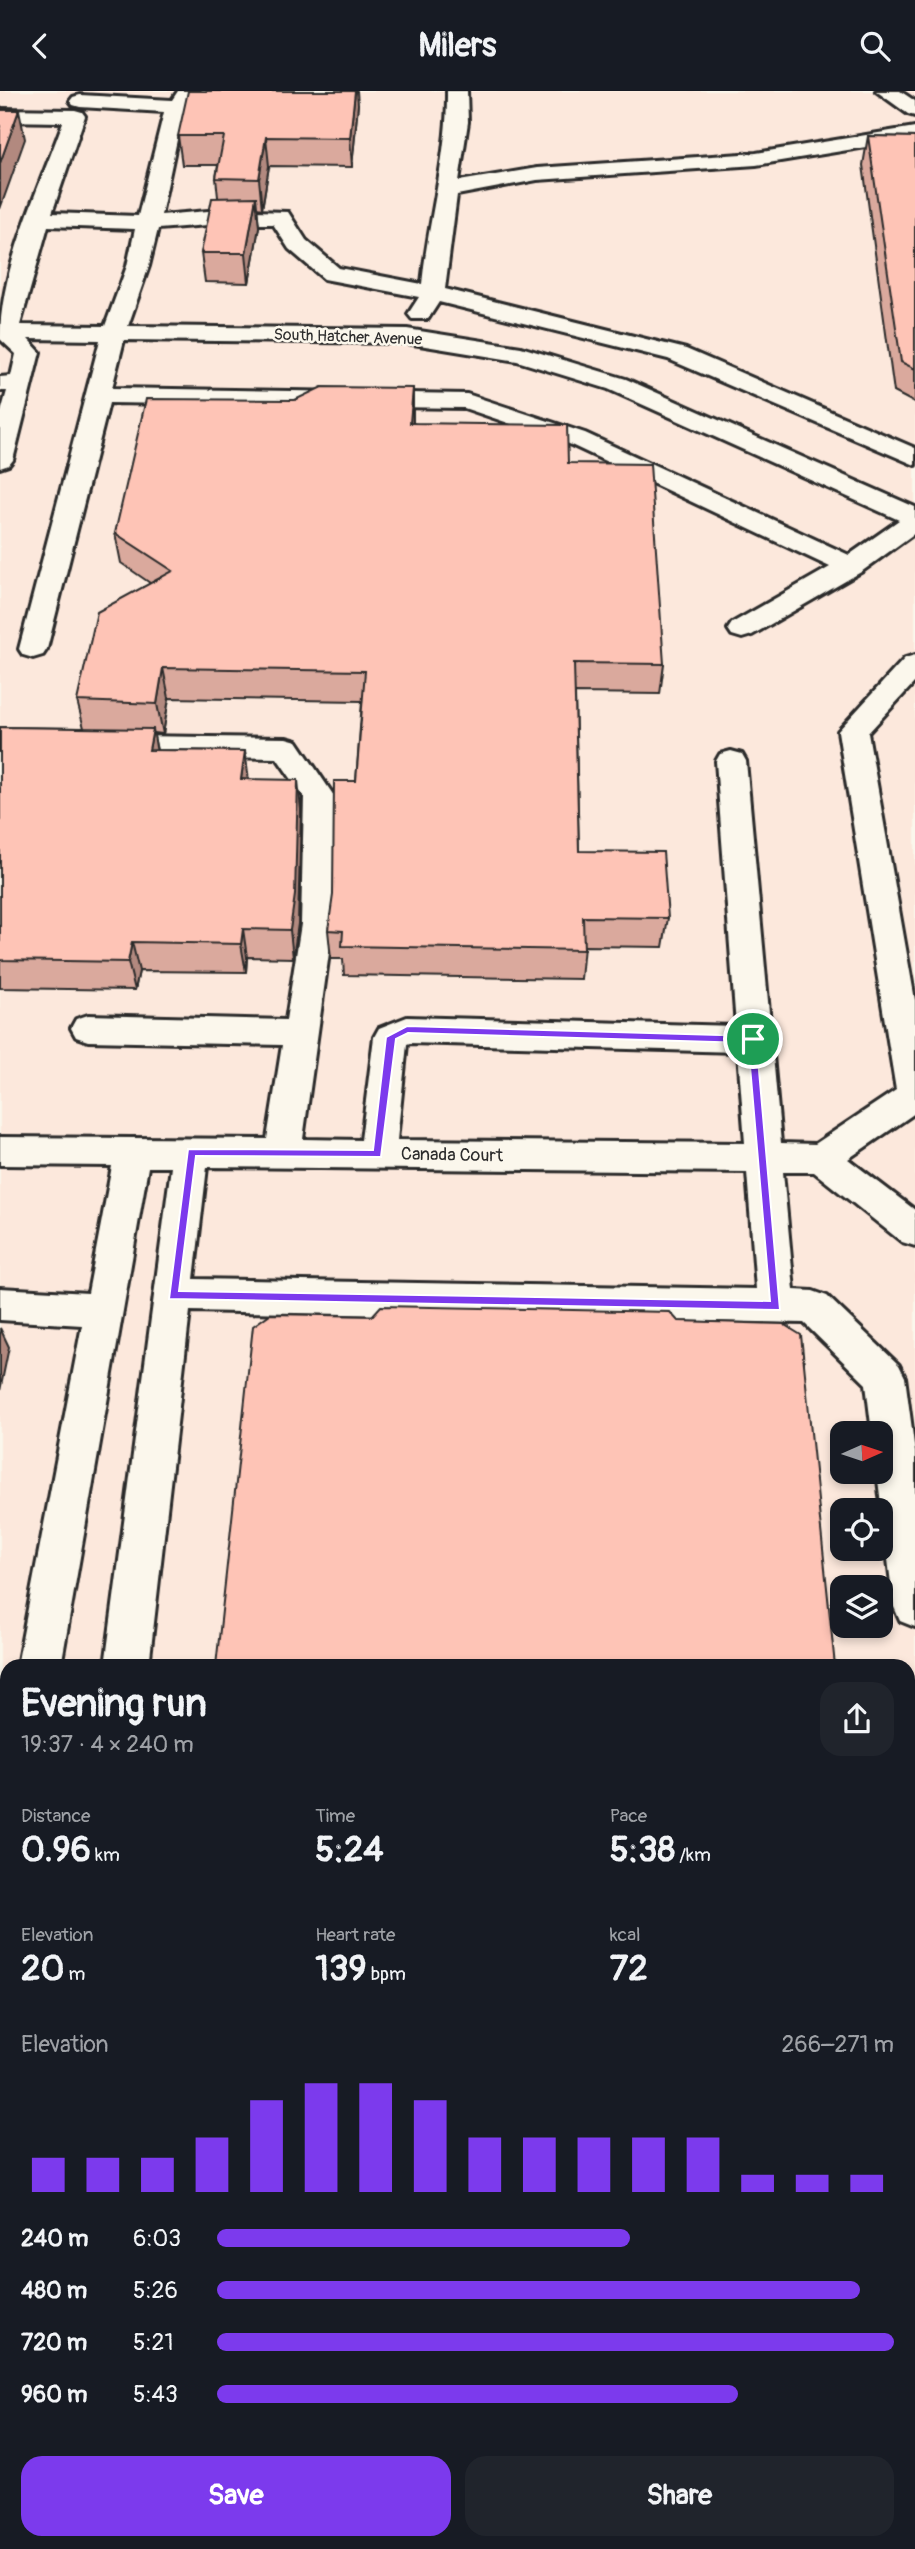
<!DOCTYPE html>
<html lang="en">
<head>
<meta charset="utf-8">
<style>
  body { margin:0; font-family:Pangolin,sans-serif; background:#20242c; color:#f1f3f6; height:100vh; display:flex; flex-direction:column; font-size:26px; white-space:nowrap }
  * { box-sizing:border-box; margin:0 }
  p { font-size:23px; color:#9ea1a6 }
  .icon { flex:none; width:38px; height:38px; fill:none; stroke:currentColor; stroke-width:2; stroke-linecap:round; stroke-linejoin:round }
  .map { position:relative; flex:1; overflow:hidden }
  .details { position:absolute; left:0px; top:1568px; width:915px; height:891px; display:flex; flex-direction:column; background:#171b24; border-radius:21px 21px 0 0; box-shadow:0 4px 10px #0003 }
  .details>* { flex:none }
  .needle { width:46px; rotate:87deg }
  .fabs { position:absolute; left:830px; top:1330px; display:grid; gap:14px }
  .fabs a { display:grid; place-items:center; width:63px; height:63px; border-radius:14px; background:#171b24; box-shadow:0 4px 10px #0003; font-size:35px }
  .pin { position:absolute; display:grid; place-items:center; width:60px; height:60px; color:#fff; margin:-30px; border:4px solid #fff; border-radius:50%; box-shadow:0 2px 7px #0007 }
  .round { display:grid; place-items:center; flex:none; width:74px; height:74px; border-radius:21px; background:#20242c }
  .headline { display:flex; align-items:center; justify-content:space-between; height:119px; padding:0 21px }
  h1 { font-size:38px; font-weight:700; line-height:52px }
  .figures { display:grid; grid-template-columns:repeat(3,1fr); gap:10px; height:119px; padding:7px 21px }
  .figures div { display:grid; align-content:center }
  .figures b { font-size:35px; font-weight:700 }
  .figures small { font-size:19px; font-weight:400 }
  .figures p { font-size:19px }
  .chart { height:196px; padding:14px 21px }
  .chart p { display:flex; justify-content:space-between }
  .chart svg { width:100%; height:126px; margin-top:7px; stroke:#7c3aed; stroke-width:6 }
  .cta { display:flex; gap:14px; margin-top:auto; padding:14px 21px }
  .cta a { flex:1; height:80px; border-radius:21px; background:#7c3aed; color:#fff; font-size:28px; font-weight:700; line-height:80px; text-align:center }
  .cta a+a { background:#20242c; color:#f1f3f6 }
  ul { padding:0 21px; list-style:none; font-size:23px }
  li { display:grid; grid-template-columns:112px 84px 1fr; align-items:center; height:52px }
  li i { height:18px; border-radius:9px; background:#7c3aed }
  header { display:flex; justify-content:space-between; align-items:center; height:91px; padding:0 21px; background:#171b24; font-size:32px; font-weight:700 }
  .map>svg:first-child { display:block }
</style>
</head>
<body>
<header><svg class="icon" aria-label="back" viewBox="0 0 24 24"><path d="M15 5l-7 7 7 7"/></svg>Milers<svg class="icon" aria-label="search" viewBox="0 0 24 24"><circle cx="10" cy="10" r="6"/><path d="M15 15l6 6"/></svg></header>
<div class="map">
<svg width="915" height="2458" viewBox="0 0 915 2458">
  <rect width="100%" height="100%" fill="#fbf7ec"/>
  <filter id="ink" filterUnits="userSpaceOnUse"><feTurbulence type="fractalNoise" baseFrequency=".0143" numOctaves="2"/><feDisplacementMap in="SourceGraphic" scale="14" xChannelSelector="R" yChannelSelector="G"/><feConvolveMatrix kernelMatrix="1 2 1 2 8 2 1 2 1" color-interpolation-filters="sRGB"/></filter>
  <g filter="url(#ink)">
    <path fill="#fce8dc" fill-rule="evenodd" d="M0 0H915V2458H0ZM842 1342H880V1381H842ZM842 1419H880V1458H842ZM842 1496H880V1535H842ZM7 1575H908V2452H7Z"/>
    <g fill="none" stroke-linecap="round" stroke-linejoin="round">
      <defs>
        <path id="minor" d="M178 0H198L182 25 161 124 220 119 288 121 306 149 339 177 422 193C428 129 448 65 447 0H467L468 31 459 90 537 77 756 62 915 36V48L756 74 537 89 457 104 445 198 686 258 915 357V374L668 268 439 211 428 228H412L408 223 419 206 324 188 289 158 273 133H220L158 138 149 175 128 235 407 238 521 256 626 288 915 416V442L861 481 752 544 742 547 732 544 728 538 732 532 830 476 567 352 464 317 109 312 47 558 43 564 33 567 23 564 19 558 100 249 28 248 40 261 13 369 9 374 0 377V325L7 300H0V286L11 285 16 263 0 248C0 177 39 98 63 31L0 30V18L75 19 82 21 85 25 52 122 138 125 164 21 80 16 73 14 70 10 73 6 80 4 172 9ZM48 135 135 138 127 175 105 235 20 234ZM124 249 407 252 517 270 608 298 899 429 849 464 585 342 467 303 112 297Z
          M876 0H900L915 10V25L908 23Z
          M915 564V591L868 642 915 909V1022L848 1068 915 1119V1155L902 1151 814 1081H783L794 1199 813 1200 827 1205 899 1274 905 1286 915 1361V1536L900 1530 894 1516 877 1381H880V1342H872L866 1293 804 1232 190 1220 149 1575H105L171 1076H148L61 1575H17L82 1234 0 1229V1197L88 1202 112 1075 0 1074V1046L267 1048 282 954 88 950 76 946 71 937 76 928 88 924 286 929 301 833 304 706 277 667 135 665 0 659V639L135 645 286 647 297 650 334 705 333 833 303 1048 361 1049 374 946 379 937 407 926 736 935 716 670 720 663 731 660 742 663 746 670 781 1052 815 1053 896 999 838 640 905 567ZM410 952 738 961 745 1052 397 1049 407 953ZM207 1076 747 1081 756 1198 194 1188Z
          M7 1727V1808L0 1811V1730Z
          M908 1978H915V2028H908Z
          M0 2183 7 2184V2238L0 2237Z
          M908 2223 915 2224V2278L908 2277Z
          M668 2452H724V2458H668Z
          M785 2452H841L842 2458H786Z"/>
      </defs>
      <use href="#minor" stroke="#2b2b2b" stroke-width="6"/>
      <use href="#minor" fill="#fbf7ec" fill-rule="evenodd"/>
    </g>
    <path fill="#daa99d" stroke="#2b2b2b" stroke-width="2" d="M358 13 352 76 269 75 262 118 257 117 259 136 249 192 205 191 201 162 218 106 216 87 218 74H182L178 45Z
      M868 45 915 46V312L894 301 863 74Z
      M413 327V332L568 372 664 573 660 603 575 602 579 760 668 827 663 856 584 855 581 888 344 884 343 868H331L328 839 356 690 362 610 169 607 163 643 153 642 157 659 245 660 248 689 301 719 298 833 293 867 247 866 246 881 139 880 135 899 0 897V636L84 637 77 610 150 492 121 472 115 442Z"/>
    <path fill="#b2897f" stroke="#2b2b2b" stroke-width="2" d="M355 0H357L358 13 352 76 350 47Z
      M19 19 25 48 0 118V72Z
      M266 46 269 75 262 118 259 88Z
      M256 106 259 136 249 192 246 162Z
      M413 297V327L411 362 410 332Z
      M163 577 169 607 163 643 157 613Z
      M153 638 158 668 149 659Z
      M245 660 249 690 241 688Z
      M298 689 301 719 298 833 293 867 290 839Z
      M243 838 247 866 246 881 241 853Z
      M132 851 139 880 135 899 128 871Z
      M0 1237 9 1256 0 1300Z"/>
    <path fill="#fec4b6" stroke="#2b2b2b" stroke-width="2" d="M188 0H355L350 47 266 46 259 88 216 87 224 45H178Z
      M0 19H19L0 72Z
      M868 45 915 46V278L901 271Z
      M256 106 246 162H201L212 107Z
      M322 296 413 297 410 332 567 334 568 372 650 373 664 573 574 572 579 760 663 761 668 827 583 826 584 859 342 855 343 840 328 839 333 804 334 690H356L365 580 163 577 157 613 77 610 97 521 173 480 115 442 146 308 295 309Z
      M0 636 153 638 149 659 245 660 241 688 298 689 295 804 290 839 243 838 241 853 132 851 128 871 0 869Z
      M381 1215 670 1221 678 1230 783 1233 801 1244 835 1575H216L253 1235 270 1223 372 1225Z"/>
  </g>
  <path fill="#7c3aed" stroke="#fff" stroke-width="2" fill-rule="evenodd" d="M407 935 756 945 780 1219 169 1208 188 1058 373 1059 386 946ZM408 942 748 952 770 1210 179 1200 196 1065 381 1066 396 948Z"/>
  <g text-anchor="middle" dominant-baseline="central" stroke-width="5" stroke-linejoin="round" paint-order="stroke">
    <g font-size="16" fill="#2b2b2b" stroke="#fbf7ec">
      <text transform="translate(348 246) rotate(2)">South Hatcher Avenue</text>
    </g>
    <g font-size="18" fill="#2b2b2b" stroke="#fbf7ec">
      <text transform="translate(452 1064) rotate(1)">Canada Court</text>
    </g>
  </g>
</svg>
<div class="fabs">
<a><svg class="needle" viewBox="-14 -14 28 28"><path d="M0-13l5 13h-10z" fill="#e53935"/><path d="M0 13l5-13h-10z" fill="#9ea1a6"/></svg></a>
<a><svg class="icon" aria-label="locate" viewBox="0 0 24 24"><circle cx="12" cy="12" r="6"/><path d="M12 2v4M12 18v4M2 12h4M18 12h4"/></svg></a>
<a><svg class="icon" aria-label="layers" viewBox="0 0 24 24"><path d="M12 4l9 5-9 5-9-5zM3 14l9 5 9-5"/></svg></a>
</div>
<div class="pin" style="left:753px;top:948px;background:#1e9e55"><svg class="icon" aria-label="arrive" viewBox="0 0 24 24"><path d="M6 21V4h12l-3 4 3 4H6"/></svg></div>
<section class="details">
<div class="headline"><div><h1>Evening run</h1><p>19:37 · 4 × 240 m</p></div><a class="round"><svg class="icon" aria-label="share" viewBox="0 0 24 24"><path d="M12 15V3M7 8l5-5 5 5M5 13v7h14v-7"/></svg></a></div>
<div class="figures">
<div><p>Distance</p><b>0.96<small> km</small></b></div>
<div><p>Time</p><b>5:24</b></div>
<div><p>Pace</p><b>5:38<small> /km</small></b></div>
</div>
<div class="figures">
<div><p>Elevation</p><b>20<small> m</small></b></div>
<div><p>Heart rate</p><b>139<small> bpm</small></b></div>
<div><p>kcal</p><b>72</b></div>
</div>
<div class="chart"><p><span>Elevation</span>266–271 m</p>
<svg viewBox="0 0 160 44" preserveAspectRatio="none"><path d="M5 44V32M15 44V32M25 44V32M35 44V25M45 44V12M55 44V6M65 44V6M75 44V12M85 44V25M95 44V25M105 44V25M115 44V25M125 44V25M135 44V38M145 44V38M155 44V38"/></svg>
</div>
<ul>
<li><b>240 m</b>6:03<i style="width:61%"></i></li>
<li><b>480 m</b>5:26<i style="width:95%"></i></li>
<li><b>720 m</b>5:21<i style="width:100%"></i></li>
<li><b>960 m</b>5:43<i style="width:77%"></i></li>
</ul>
<div class="cta"><a>Save</a><a>Share</a></div>
</section>
</div>
</body>
</html>
